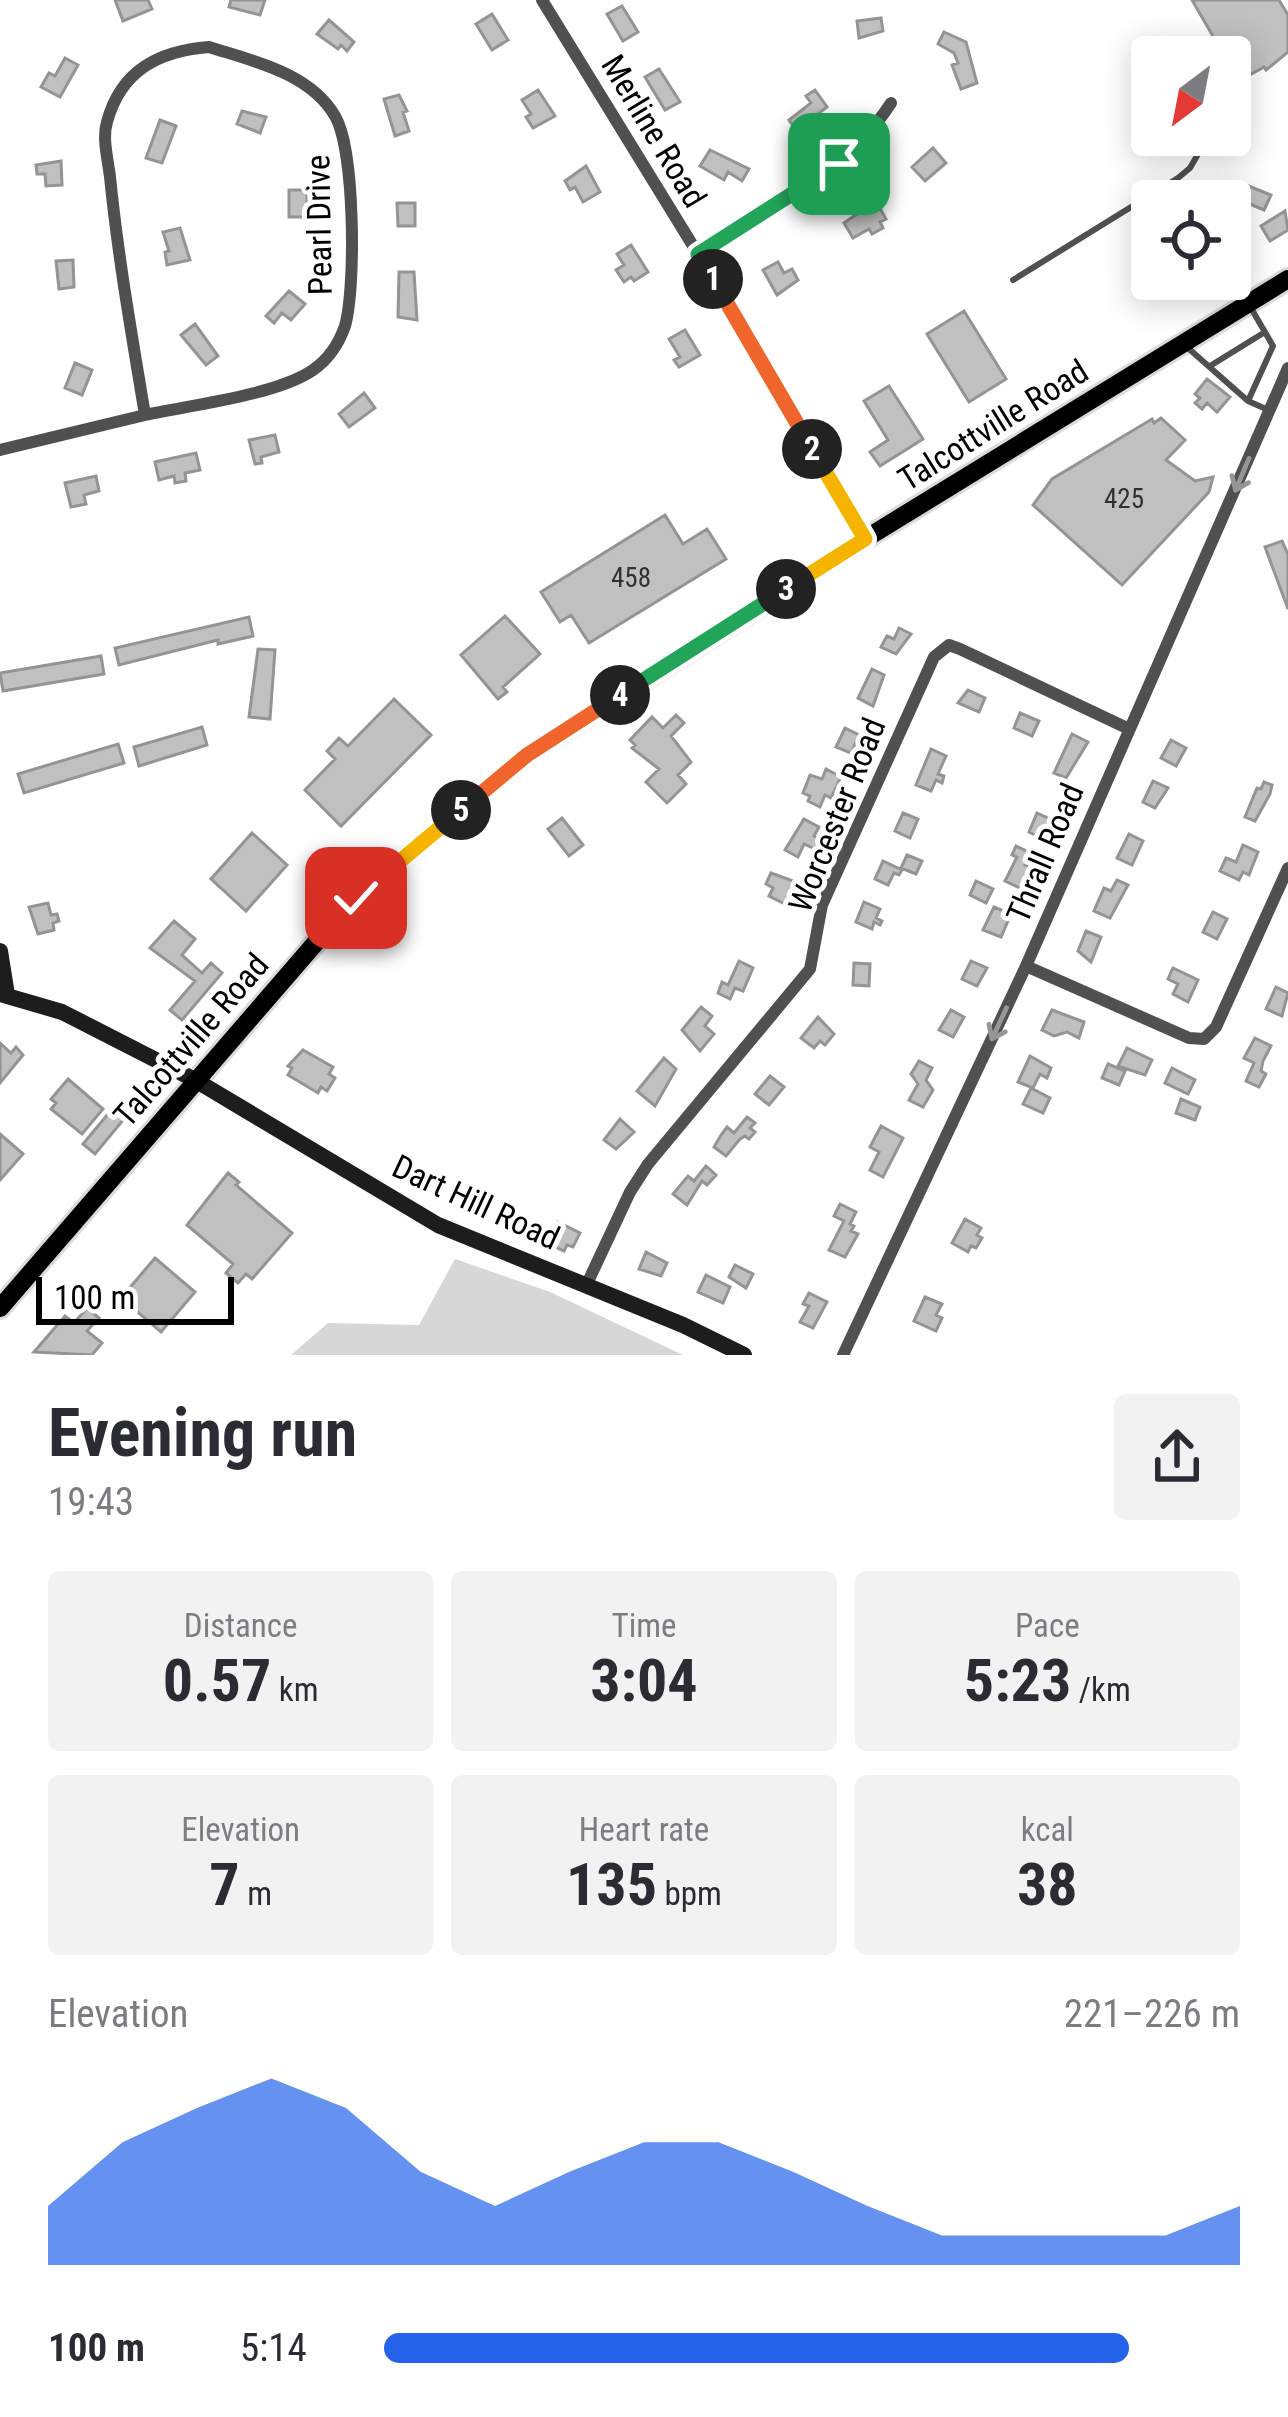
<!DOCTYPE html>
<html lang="en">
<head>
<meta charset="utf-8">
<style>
  body { margin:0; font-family:"Roboto Condensed",sans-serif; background:#f2f2f3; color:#2b2b33; height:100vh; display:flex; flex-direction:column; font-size:45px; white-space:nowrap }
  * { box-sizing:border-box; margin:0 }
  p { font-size:39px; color:#7c7c81 }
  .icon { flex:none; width:66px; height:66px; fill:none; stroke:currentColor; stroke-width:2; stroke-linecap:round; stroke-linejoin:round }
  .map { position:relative; height:1355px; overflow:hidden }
  .drawer { display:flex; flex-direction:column; background:#fff; flex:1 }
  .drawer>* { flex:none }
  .needle { width:78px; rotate:212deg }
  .fabs { position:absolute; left:1131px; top:36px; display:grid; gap:24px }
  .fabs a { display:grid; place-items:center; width:120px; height:120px; border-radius:12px; background:#fff; box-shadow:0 6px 30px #0003; font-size:60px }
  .scale { position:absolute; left:36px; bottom:30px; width:198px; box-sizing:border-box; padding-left:12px; border:6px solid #000; border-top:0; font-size:33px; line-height:42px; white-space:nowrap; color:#000; -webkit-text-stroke:9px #fff; paint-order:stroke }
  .pin { position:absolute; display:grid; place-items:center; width:102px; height:102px; color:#fff; margin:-51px; border-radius:24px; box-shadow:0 6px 18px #0006 }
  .km { position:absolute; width:60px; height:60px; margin:-30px; border-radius:50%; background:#222; color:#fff; font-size:33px; line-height:60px; text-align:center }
  .round { display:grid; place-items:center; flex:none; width:126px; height:126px; border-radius:12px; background:#f2f2f3 }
  .head { display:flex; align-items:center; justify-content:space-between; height:204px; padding:0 48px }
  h1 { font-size:66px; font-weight:700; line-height:90px }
  .figures { display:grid; grid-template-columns:repeat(3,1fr); gap:18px; height:204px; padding:12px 48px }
  .figures div { display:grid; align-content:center; border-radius:12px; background:#f2f2f3; text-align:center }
  .figures b { font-size:60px; font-weight:700 }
  .figures small { font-size:33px; font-weight:400 }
  .figures p { font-size:33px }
  .chart { height:336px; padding:24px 48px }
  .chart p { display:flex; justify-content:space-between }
  .chart svg { width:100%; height:216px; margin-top:12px; fill:#2563eb; opacity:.7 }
  ul { padding:0 48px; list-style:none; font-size:39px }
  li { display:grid; grid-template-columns:192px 144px 1fr; align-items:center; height:90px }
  li i { height:30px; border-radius:15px; background:#2563eb }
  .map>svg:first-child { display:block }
</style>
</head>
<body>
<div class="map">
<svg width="1288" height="1355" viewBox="0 0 1288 1355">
  <rect width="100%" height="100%" fill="#fff"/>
  <path fill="#d7d7d7" d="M455 1259 550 1292 683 1355H291L328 1323 419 1325Z"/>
  <path fill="#c0c0c0" stroke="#949494" stroke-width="3" d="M115 0H148L152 9 123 21Z
    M231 0H265L260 15 229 7Z
    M1192 0H1279L1288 15V52L1266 70 1264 67 1239 81 1230 66V57H1225Z
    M622 6 638 32 623 41 607 14Z
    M492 14 508 40 492 50 476 24Z
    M881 18 883 31 859 38 857 21Z
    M329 20 354 42 347 51 341 45 338 49 317 34Z
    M944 32 966 42 977 83 961 89 952 65 958 63 954 53 938 44Z
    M65 58 78 65 60 97 41 87 49 73 55 76Z
    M659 69 680 102 665 110 645 77Z
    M538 90 555 116 533 128 526 117 531 114 522 100Z
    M815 90 827 107 819 113 823 118 800 135 789 120 811 103 806 96Z
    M399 95 407 111 403 112 409 131 395 136 384 99Z
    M242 111 266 117 260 133 237 124Z
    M160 120 176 126 162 163 146 158Z
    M933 148 946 163 925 181 912 167Z
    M710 150 749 169 742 181 728 172 724 180 700 166Z
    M61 161 62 185 46 186 45 174H37L36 165Z
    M586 166 600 192 583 202 575 187 570 190 565 181Z
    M1241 183 1271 195 1264 210 1235 198Z
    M289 190H307V217H289Z
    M876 201 886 219 880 222 883 228 872 234 869 229 853 238 844 223Z
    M397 203H415V226H398Z
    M1285 211 1288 230 1270 241 1261 226Z
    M180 228 190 260 167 265 165 252 169 251 163 232Z
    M631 245 648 272 634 281 631 277 624 282 616 270 624 265 617 254Z
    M73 260 74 287 59 289 56 261Z
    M778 262 784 273 792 269 798 280 777 295 763 270Z
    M399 272H414L417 320 398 317Z
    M289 291 305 304 291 320 282 313 274 323 266 316Z
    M964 311 1006 379 969 402 927 334Z
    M195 324 218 356 206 365 181 335Z
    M685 330 700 355 679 367 674 360 680 357 669 339Z
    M75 363 92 370 82 395 65 388Z
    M1207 379 1230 397 1217 412 1207 403 1202 409 1195 403 1200 398 1195 394Z
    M889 386 923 439 880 466 870 452 888 440 864 401Z
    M364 393 375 408 349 427 339 414Z
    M1161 418 1185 440 1166 460 1195 481 1213 477 1209 492 1122 585 1033 505 1052 479 1152 419 1154 423Z
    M275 435 279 452 261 457 262 463 255 464 249 440Z
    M196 453 200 470 185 473 186 481 175 483 174 476 159 480 155 462Z
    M96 476 99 491 84 495 86 504 71 507 65 483Z
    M665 515 683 544 707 529 726 559 589 643 571 615 560 622 541 592Z
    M1282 541 1288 554V609L1265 547Z
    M505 616 540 654 503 687 507 692 498 699 461 655Z
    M249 617 253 636 218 644V640L119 665 115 648Z
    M899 628 911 634 896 654 881 647 887 636 894 639Z
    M258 649 275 650 270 719 249 717Z
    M101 656 104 674 3 691 0 673Z
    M872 669 884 675 873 706 858 698Z
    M968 690 985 698 979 712 958 703Z
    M394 699 431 735 341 826 305 790 335 759 327 751 339 738 348 746Z
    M1020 713 1039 721 1032 736 1014 728Z
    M676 715 684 723 671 736 691 762 678 775 686 784 667 803 646 782 659 769 632 748 635 745 630 740 652 717 663 728Z
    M202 727 207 745 139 766 134 747Z
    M845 728 859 735 851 753 836 747Z
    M1072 734 1088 742 1066 778 1054 773Z
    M1171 740 1186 748 1176 766 1161 758Z
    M118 744 124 763 24 793 18 774Z
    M931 749 946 756 938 774 944 776 942 783 936 780 931 791 916 785Z
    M826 769 841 777 831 798 825 795 820 807 808 801 810 796 803 793 810 775 822 779Z
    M1153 781 1168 788 1155 808 1143 802Z
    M1264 782 1272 785 1270 794 1255 821 1245 817 1257 788 1261 789Z
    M903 813 918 819 910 838 895 831Z
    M1037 813 1052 820 1043 839 1029 832Z
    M562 818 583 845 569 856 548 829Z
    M804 819 819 827 814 836 820 839 815 849 804 844 798 857 785 850Z
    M252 833 287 865 246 911 211 879Z
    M1129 834 1143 841 1132 865 1117 858Z
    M1243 845 1258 852 1249 875 1243 872 1239 880 1220 871 1226 858 1236 862Z
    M1016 846 1031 853 1025 865 1031 868 1022 889 1005 881 1017 857 1012 855Z
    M907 855 922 861 916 874 901 868Z
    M883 861 902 870 899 875 894 873 888 885 875 879Z
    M771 873 796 882 785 904 769 896 773 888 766 884Z
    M1117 880 1128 885 1110 918 1094 911 1104 888 1111 891Z
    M976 881 993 889 986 903 970 895Z
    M864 902 880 909 876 918 882 921 880 925 874 922 872 929 856 922Z
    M48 903 51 915 57 914 59 921 53 923 54 930 38 934 29 907Z
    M994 907 1011 914 1001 937 983 930Z
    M1213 912 1227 919 1217 939 1203 932Z
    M174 921 195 939 182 955 202 973 211 963 222 973 182 1020 170 1010 195 981 150 948Z
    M1086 931 1101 937 1091 962 1078 951Z
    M739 961 753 968 743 991 735 988 730 999 718 993 722 982 728 985Z
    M971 961 987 968 977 986 962 979Z
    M854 963 870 964 869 986 853 985Z
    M1173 968 1198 980 1188 1002 1173 994 1178 984 1168 979Z
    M1276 987 1288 993 1282 1016 1266 1009Z
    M701 1007 712 1016 705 1026 714 1034 700 1051 682 1030Z
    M951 1010 964 1017 953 1037 939 1030Z
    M1052 1010 1084 1022 1079 1038 1067 1032 1054 1036 1042 1030Z
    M818 1017 834 1034 825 1045 820 1041 814 1048 801 1038Z
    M1255 1038 1271 1046 1263 1061 1261 1071 1266 1074 1259 1087 1246 1081 1254 1063 1244 1058Z
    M0 1043 11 1053 16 1047 23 1055 0 1083Z
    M1127 1048 1152 1060 1145 1075 1118 1066Z
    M303 1050 333 1067 329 1074 335 1078 327 1091 321 1087 318 1093 288 1075 292 1068 288 1066Z
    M1030 1056 1051 1068 1047 1078 1040 1074 1033 1088 1018 1082Z
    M664 1058 676 1069 655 1106 637 1091Z
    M919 1061 932 1068 926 1080 933 1090 923 1107 909 1100 918 1084 911 1074Z
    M1108 1064 1125 1071 1119 1085 1102 1078Z
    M1172 1068 1195 1080 1188 1094 1165 1083Z
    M770 1076 784 1087 769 1105 755 1094Z
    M68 1079 103 1109 82 1134 51 1109 56 1103 51 1099Z
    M1031 1088 1050 1098 1043 1113 1023 1104Z
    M1181 1099 1200 1107 1195 1120 1176 1113Z
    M117 1103 129 1113 95 1154 83 1144Z
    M747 1117 755 1123 750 1128 755 1132 749 1139 745 1136 740 1139 726 1156 714 1147 721 1135 727 1127 734 1133Z
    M620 1119 634 1132 616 1149 604 1140Z
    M881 1126 903 1138 883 1177 870 1170 879 1152 870 1147Z
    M0 1134 23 1154 0 1180Z
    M706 1166 716 1175 707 1185 702 1181 687 1205 673 1194 688 1176 694 1181Z
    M228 1173 239 1182 236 1185 292 1233 252 1279 246 1274 238 1283 226 1273 233 1264 187 1225Z
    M840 1204 856 1212 850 1224 854 1226 851 1231 858 1234 845 1257 829 1250 844 1221 834 1216Z
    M965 1219 981 1228 977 1235 982 1238 976 1248 971 1246 968 1252 952 1243Z
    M558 1222 580 1233 573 1247 567 1245 564 1251 547 1243Z
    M646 1252 667 1263 661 1276 639 1269Z
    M155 1258 195 1292 161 1332 121 1298Z
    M735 1265 753 1274 746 1288 729 1277Z
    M706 1275 730 1287 723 1303 698 1292Z
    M809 1293 827 1302 813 1328 800 1322 809 1306 803 1304Z
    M925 1297 942 1304 936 1315 942 1318 936 1331 914 1321Z
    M87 1308 99 1318 87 1331 102 1343 92 1355 34 1352 65 1316 74 1323Z"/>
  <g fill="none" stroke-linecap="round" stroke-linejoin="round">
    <defs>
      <path id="primary" d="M0 1308 350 903 527 755 865 539 1288 279"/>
    </defs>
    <use href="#primary" stroke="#dbdbdb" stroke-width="24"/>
    <path stroke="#505050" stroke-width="6" d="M1013 280 1178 178 1190 168 1209 135
      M1188 348 1248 401 1266 409
      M1210 366 1265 332
      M1248 401 1273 346 1251 308"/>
    <path stroke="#505050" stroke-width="12" d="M542 0 698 254 865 539
      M209 47C253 61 310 73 335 116 355 150 356 287 345 326 339 343 329 359 313 370 277 395 191 405 145 415 132 336 118 257 110 177 108 160 102 138 107 122 121 70 159 51 209 47Z
      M698 254C767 210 846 173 891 103
      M0 450 145 415
      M1026 966 1189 1038 1204 1039 1216 1027 1288 868
      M586 1286 630 1192 648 1164 810 969 822 905 934 657 949 645 960 649 1127 728
      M843 1355 1026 966 1288 368"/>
    <path stroke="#1d1d1d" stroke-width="16" d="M0 951 7 995
      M0 994 62 1012 195 1080 438 1225 683 1325 744 1355"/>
    <use href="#primary" stroke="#000" stroke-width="18"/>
  </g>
  <defs><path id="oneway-shaft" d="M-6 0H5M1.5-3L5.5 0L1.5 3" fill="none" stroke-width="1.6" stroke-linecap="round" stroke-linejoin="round" transform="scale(3)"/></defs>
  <g stroke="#969696">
    <use href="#oneway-shaft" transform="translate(1242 475) rotate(113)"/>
    <use href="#oneway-shaft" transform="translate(999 1024) rotate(115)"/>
  </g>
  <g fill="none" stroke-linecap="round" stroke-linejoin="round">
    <defs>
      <path id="split-1" d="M713 279 698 254 839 164"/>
      <path id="split-2" d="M713 279 812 449"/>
      <path id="split-3" d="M786 589 865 539 812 449"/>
      <path id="split-4" d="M620 695 786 589"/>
      <path id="split-5" d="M461 810 527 755 620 695"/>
      <path id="split-6" d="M356 898 461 810"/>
    </defs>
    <use href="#split-1" stroke="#fff" stroke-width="24"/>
    <use href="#split-2" stroke="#fff" stroke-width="24"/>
    <use href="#split-3" stroke="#fff" stroke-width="24"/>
    <use href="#split-4" stroke="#fff" stroke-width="24"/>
    <use href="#split-5" stroke="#fff" stroke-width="24"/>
    <use href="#split-6" stroke="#fff" stroke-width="24"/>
    <use href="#split-1" stroke="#22a559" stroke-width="15"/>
    <use href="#split-2" stroke="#f0652b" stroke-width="15"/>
    <use href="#split-3" stroke="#f5b400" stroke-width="15"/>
    <use href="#split-4" stroke="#22a559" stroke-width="15"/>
    <use href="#split-5" stroke="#f0652b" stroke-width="15"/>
    <use href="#split-6" stroke="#f5b400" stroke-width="15"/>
  </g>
  <g text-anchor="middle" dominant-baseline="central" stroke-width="10" stroke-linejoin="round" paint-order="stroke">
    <g font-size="27" fill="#303030">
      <text x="1124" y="499">425</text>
      <text x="631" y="578">458</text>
    </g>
    <g font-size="33" fill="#000" stroke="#fff">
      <text transform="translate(654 131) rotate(59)">Merline Road</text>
      <text transform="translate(319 225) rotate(-91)">Pearl Drive</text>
      <text transform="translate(993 425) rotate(-32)">Talcottville Road</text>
      <text transform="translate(837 815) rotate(-68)">Worcester Road</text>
      <text transform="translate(1045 853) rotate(-67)">Thrall Road</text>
      <text transform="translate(191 1040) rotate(-49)">Talcottville Road</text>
      <text transform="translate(476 1202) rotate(25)">Dart Hill Road</text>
    </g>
  </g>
</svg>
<div class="fabs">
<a><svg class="needle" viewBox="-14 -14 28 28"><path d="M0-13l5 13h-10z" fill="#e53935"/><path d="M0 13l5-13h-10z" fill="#7c7c81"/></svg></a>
<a><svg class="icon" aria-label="locate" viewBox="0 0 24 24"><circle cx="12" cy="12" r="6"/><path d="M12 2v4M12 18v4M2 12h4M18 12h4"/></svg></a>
</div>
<div class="scale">100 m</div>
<div class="pin" style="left:839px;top:164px;background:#1e9e55"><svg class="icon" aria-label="arrive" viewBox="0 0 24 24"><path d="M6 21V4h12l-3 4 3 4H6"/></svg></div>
<div class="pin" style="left:356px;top:898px;background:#d93025"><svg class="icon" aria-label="check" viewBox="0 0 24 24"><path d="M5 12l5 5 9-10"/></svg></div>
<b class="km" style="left:713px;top:279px">1</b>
<b class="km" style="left:812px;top:449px">2</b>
<b class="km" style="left:786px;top:589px">3</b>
<b class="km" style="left:620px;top:695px">4</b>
<b class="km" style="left:461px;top:810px">5</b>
</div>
<section class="drawer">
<div class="head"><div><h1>Evening run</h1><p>19:43</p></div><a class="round"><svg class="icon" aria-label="share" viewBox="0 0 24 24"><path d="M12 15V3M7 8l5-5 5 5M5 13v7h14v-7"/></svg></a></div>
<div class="figures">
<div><p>Distance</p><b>0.57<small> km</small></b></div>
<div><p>Time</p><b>3:04</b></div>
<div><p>Pace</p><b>5:23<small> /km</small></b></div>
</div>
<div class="figures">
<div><p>Elevation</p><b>7<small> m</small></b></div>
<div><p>Heart rate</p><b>135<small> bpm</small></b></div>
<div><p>kcal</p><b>38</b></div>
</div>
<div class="chart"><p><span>Elevation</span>221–226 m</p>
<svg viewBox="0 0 160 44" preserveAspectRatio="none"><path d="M0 44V32L10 19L20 12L30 6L40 12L50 25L60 32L70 25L80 19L90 19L100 25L110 32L120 38L130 38L140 38L150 38L160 32V44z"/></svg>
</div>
<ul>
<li><b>100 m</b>5:14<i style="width:87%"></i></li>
</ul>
</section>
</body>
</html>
